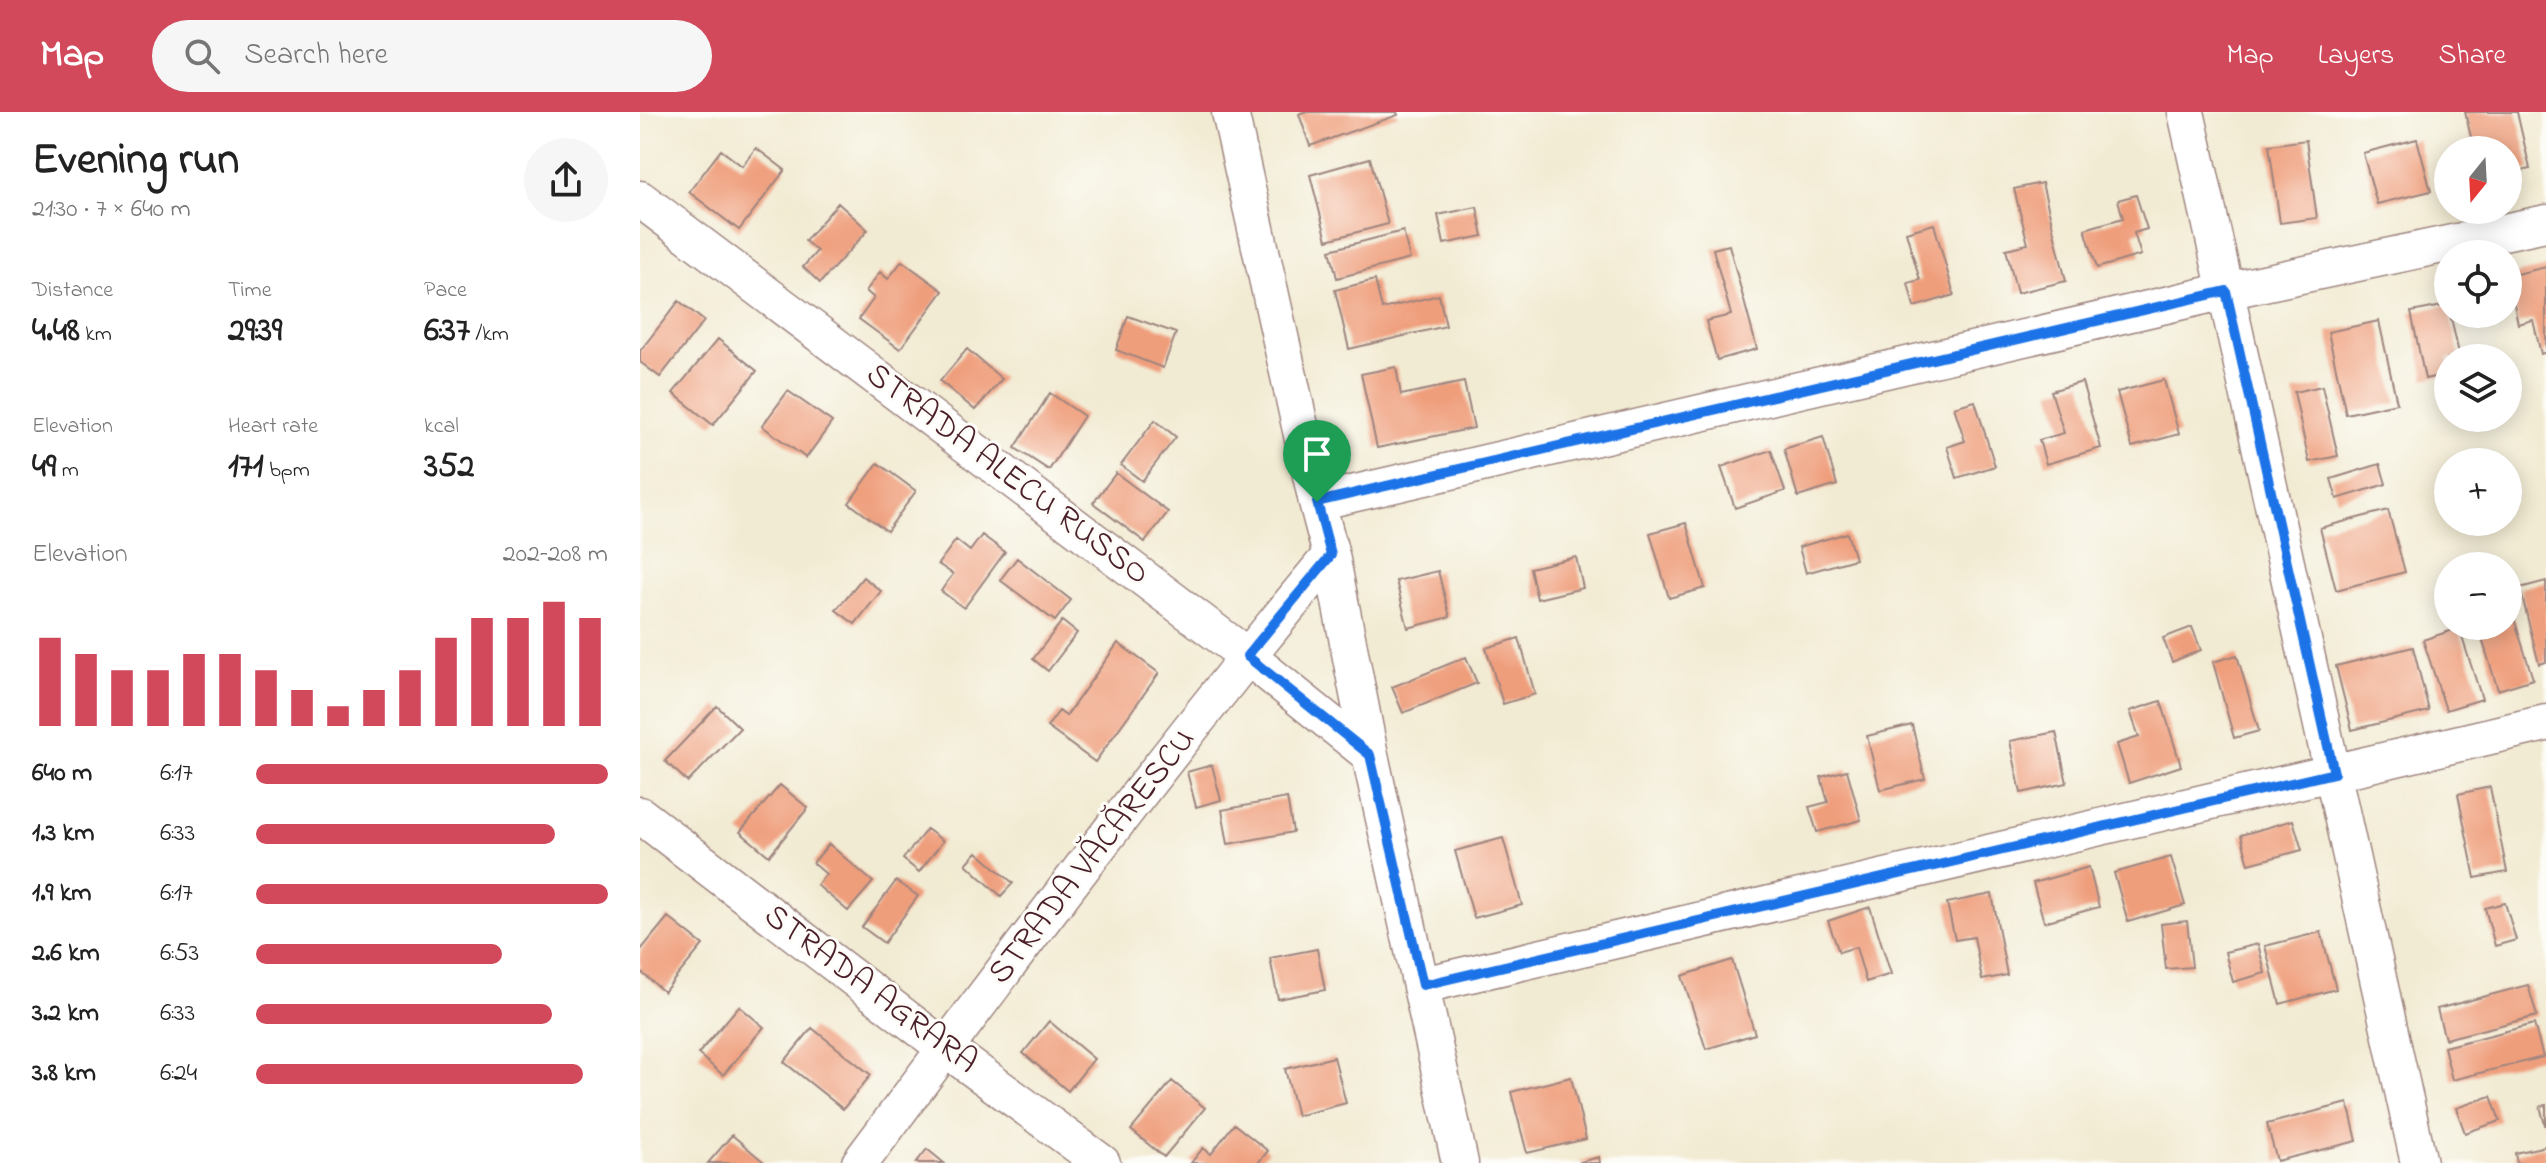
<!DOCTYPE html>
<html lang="en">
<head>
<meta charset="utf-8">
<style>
  body { margin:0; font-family:"Indie Flower",sans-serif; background:#f6f6f6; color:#222; height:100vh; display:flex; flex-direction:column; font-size:30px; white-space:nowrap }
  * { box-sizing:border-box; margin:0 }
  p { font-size:26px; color:#767676 }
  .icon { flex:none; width:44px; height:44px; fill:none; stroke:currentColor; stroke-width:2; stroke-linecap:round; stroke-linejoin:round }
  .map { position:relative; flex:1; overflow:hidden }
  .drawer { display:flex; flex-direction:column; background:#fff; width:640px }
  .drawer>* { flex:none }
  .needle { width:52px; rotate:198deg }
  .tools { position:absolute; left:1794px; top:24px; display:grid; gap:16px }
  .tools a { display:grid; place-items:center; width:88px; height:88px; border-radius:50%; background:#fff; box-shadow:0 4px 20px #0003; font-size:40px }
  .pin { position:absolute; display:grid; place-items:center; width:68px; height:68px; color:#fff; margin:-82px -34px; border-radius:50% 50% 50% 0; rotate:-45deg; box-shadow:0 0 8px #0007 }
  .pin .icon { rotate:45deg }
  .round { display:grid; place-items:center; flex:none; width:84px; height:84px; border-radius:42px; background:#f6f6f6 }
  .headline { display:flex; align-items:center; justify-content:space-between; height:136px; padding:0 32px }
  h1 { font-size:44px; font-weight:700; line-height:60px }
  .figures { display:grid; grid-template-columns:repeat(3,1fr); gap:12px; height:136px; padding:8px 32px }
  .figures div { display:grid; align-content:center }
  .figures b { font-size:34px; font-weight:700 }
  .figures small { font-size:22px; font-weight:400 }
  .figures p { font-size:22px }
  .chart { height:224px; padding:16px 32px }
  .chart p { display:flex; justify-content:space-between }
  .chart svg { width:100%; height:144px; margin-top:8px; stroke:#d1495b; stroke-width:6 }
  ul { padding:0 32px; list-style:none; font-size:26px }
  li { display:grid; grid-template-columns:128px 96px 1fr; align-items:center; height:60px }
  li i { height:20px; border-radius:10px; background:#d1495b }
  header { display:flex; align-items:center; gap:48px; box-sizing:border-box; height:112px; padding:0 40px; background:#d1495b; color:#fff }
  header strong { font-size:38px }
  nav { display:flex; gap:44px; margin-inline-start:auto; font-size:28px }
  .search { width:560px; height:72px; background:#f6f6f6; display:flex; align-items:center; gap:20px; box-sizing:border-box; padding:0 28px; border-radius:44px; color:#767676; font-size:30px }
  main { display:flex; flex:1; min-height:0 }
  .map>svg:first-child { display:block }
</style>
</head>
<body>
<header>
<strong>Map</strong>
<div class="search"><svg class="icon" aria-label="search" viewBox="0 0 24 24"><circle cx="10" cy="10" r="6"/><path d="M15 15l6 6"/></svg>Search here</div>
<nav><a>Map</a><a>Layers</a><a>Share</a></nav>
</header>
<main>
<section class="drawer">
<div class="headline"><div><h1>Evening run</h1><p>21:30 · 7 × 640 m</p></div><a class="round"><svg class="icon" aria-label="share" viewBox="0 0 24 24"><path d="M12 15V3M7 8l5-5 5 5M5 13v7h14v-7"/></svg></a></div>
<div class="figures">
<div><p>Distance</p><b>4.48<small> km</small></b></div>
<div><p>Time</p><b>29:39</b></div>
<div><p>Pace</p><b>6:37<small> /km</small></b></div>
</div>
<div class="figures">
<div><p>Elevation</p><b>49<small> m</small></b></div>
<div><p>Heart rate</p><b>171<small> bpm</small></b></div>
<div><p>kcal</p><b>352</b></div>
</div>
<div class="chart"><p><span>Elevation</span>202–208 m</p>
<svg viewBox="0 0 160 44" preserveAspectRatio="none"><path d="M5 44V17M15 44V22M25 44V27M35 44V27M45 44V22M55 44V22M65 44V27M75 44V33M85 44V38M95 44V33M105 44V27M115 44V17M125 44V11M135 44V11M145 44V6M155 44V11"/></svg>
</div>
<ul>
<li><b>640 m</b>6:17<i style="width:100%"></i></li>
<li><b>1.3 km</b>6:33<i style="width:85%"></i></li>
<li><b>1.9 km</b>6:17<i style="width:100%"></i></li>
<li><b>2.6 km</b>6:53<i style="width:70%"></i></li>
<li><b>3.2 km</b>6:33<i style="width:84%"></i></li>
<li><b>3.8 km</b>6:24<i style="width:93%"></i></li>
</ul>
</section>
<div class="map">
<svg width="1906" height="1051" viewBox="0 0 1906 1051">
  <rect width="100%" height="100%" fill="#fdfcf7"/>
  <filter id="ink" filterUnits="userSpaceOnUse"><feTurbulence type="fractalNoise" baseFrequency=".0125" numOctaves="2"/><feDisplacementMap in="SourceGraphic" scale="16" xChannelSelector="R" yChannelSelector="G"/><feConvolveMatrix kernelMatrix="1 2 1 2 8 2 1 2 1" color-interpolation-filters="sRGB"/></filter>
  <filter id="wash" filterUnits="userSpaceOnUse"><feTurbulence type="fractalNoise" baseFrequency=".006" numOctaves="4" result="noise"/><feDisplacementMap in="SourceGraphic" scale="32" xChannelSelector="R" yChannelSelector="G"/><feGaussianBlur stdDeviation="1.8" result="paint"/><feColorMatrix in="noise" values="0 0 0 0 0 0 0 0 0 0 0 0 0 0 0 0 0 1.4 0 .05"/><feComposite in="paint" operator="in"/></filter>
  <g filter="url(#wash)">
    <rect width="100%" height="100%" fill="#f2ebd3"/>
    <g id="blocks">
      <path fill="#ef9e7b" d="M663 0H757L758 3 670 34 659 2Z
        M1825 0H1877L1890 57 1868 62V38H1834Z
        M1777 27 1791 79 1737 92 1723 41Z
        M1666 28 1677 106 1640 111 1629 33Z
        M116 36 145 58 99 118 49 80 81 38 102 54Z
        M730 46 748 112 687 128 670 63Z
        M1402 71 1426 169 1377 181 1366 137 1388 132 1374 77Z
        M1496 83 1507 117 1494 121 1501 143 1457 156 1445 117 1483 106 1478 88Z
        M198 91 228 118 180 171 163 155 177 139 165 129Z
        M837 95 843 124 804 132 798 103Z
        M1294 112 1314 183 1274 195 1268 171 1280 168 1266 120Z
        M763 119 770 147 697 166 690 138Z
        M1089 133 1117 237 1077 248 1066 209 1091 203 1073 137Z
        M262 149 303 179 260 237 219 207 234 186 226 179 240 160 248 167Z
        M1906 155V240L1901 242 1893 208 1878 212 1868 164Z
        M735 168 742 197 799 183 806 214 709 237 695 178Z
        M39 189 64 209 20 265 0 250V239Z
        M1808 193V202H1810L1820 246H1808V262L1785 267 1771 200Z
        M488 204 536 221 523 256 476 238Z
        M1739 209 1757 291 1706 302 1688 220Z
        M78 227 117 259 73 313 33 281Z
        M327 237 362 267 335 298 300 269Z
        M756 255 761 283 824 270 834 316 737 336 721 262Z
        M1524 268 1539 322 1492 335 1477 280Z
        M1442 270 1461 336 1406 352 1399 328 1424 321 1411 279Z
        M1682 274 1698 344 1669 350 1654 280Z
        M148 279 192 310 166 346 122 314Z
        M410 281 444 304 409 358 375 336Z
        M1335 289 1355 354 1317 366 1307 335 1325 329 1314 295Z
        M515 308 536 325 502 369 481 353Z
        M1183 325 1197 373 1158 385 1144 337Z
        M1131 338 1145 379 1095 396 1081 355Z
        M238 351 276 379 247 419 209 391Z
        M1740 352 1746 372 1697 387 1691 367Z
        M476 361 528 400 505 430 453 391Z
        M1748 398 1765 460 1696 478 1680 416Z
        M1046 411 1065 476 1029 486 1010 421Z
        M1207 421 1215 447 1166 461 1159 435Z
        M342 423 365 440 324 496 301 479 313 462 298 452 316 428 330 439Z
        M936 445 943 476 897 487 890 456Z
        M377 446 431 488 415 509 360 468Z
        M798 459 810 505 768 516 756 469Z
        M223 465 241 479 215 512 196 498Z
        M1906 469V550L1899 552 1880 476Z
        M1868 497H1871L1893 567 1858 578 1838 514H1868Z
        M422 509 437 521 408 559 393 547Z
        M1552 515 1561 538 1532 550 1523 526Z
        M1819 516 1842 587 1806 598 1783 528Z
        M879 526 895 582 863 592 846 536Z
        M478 531 519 561 455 650 407 615 419 599 426 604Z
        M1773 535 1789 599 1712 618 1696 554Z
        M1597 543 1619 619 1594 626 1573 550Z
        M826 545 837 571 763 601 752 575Z
        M1521 589 1541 654 1489 671 1477 632 1499 625 1490 599Z
        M77 594 100 616 48 670 25 649Z
        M1272 613 1285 667 1240 678 1227 624Z
        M1416 620 1427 671 1381 681 1370 629Z
        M572 653 581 688 556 695 547 660Z
        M1207 658 1221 708 1177 720 1169 695 1188 690 1181 665Z
        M140 673 168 696 129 744 100 720Z
        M1850 675 1867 760 1835 766 1818 682Z
        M647 686 653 720 588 732 582 698Z
        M1653 708 1662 738 1609 752 1601 723Z
        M287 717 303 729 279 760 263 747Z
        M863 726 882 793 834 806 815 739Z
        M189 732 233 770 208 799 177 773 186 762 173 751Z
        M337 740 373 771 361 784 326 752Z
        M1531 745 1545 793 1488 810 1474 761Z
        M1449 755 1459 795 1404 810 1393 771Z
        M256 769 278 784 244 831 222 815Z
        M1352 782 1367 863 1342 868 1334 825 1315 828 1307 791Z
        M1865 791 1876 828 1855 834 1845 796Z
        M1230 795 1251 862 1226 870 1216 835 1199 840 1188 809Z
        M28 805 63 833 24 880 0 859V839Z
        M1547 809 1552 855 1526 857 1521 812Z
        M1681 820 1696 877 1640 892 1625 834Z
        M1618 832 1625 861 1593 870 1585 840Z
        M677 837 685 878 638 887 630 846Z
        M1092 848 1115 922 1066 937 1042 864Z
        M1888 873 1897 904 1805 927 1797 897Z
        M99 894 124 915 83 963 58 942Z
        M409 909 454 947 428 979 383 941Z
        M1894 912 1903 945 1812 968 1804 935Z
        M172 916 231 963 203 997 144 950Z
        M694 945 706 991 657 1004 645 957Z
        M931 965 946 1027 887 1041 871 980Z
        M532 969 565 996 524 1045 491 1018Z
        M1851 984 1860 1009 1825 1021 1816 996Z
        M1708 991 1717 1029 1637 1049 1627 1012Z
        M1906 993V1013H1905L1900 994Z
        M594 1012 628 1039 618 1051H551L563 1036 571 1042Z
        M92 1023 125 1051H68Z
        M1906 1034V1051H1877L1875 1041Z
        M287 1037 304 1051H276Z
        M959 1045 960 1051H940V1050Z"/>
    </g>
  </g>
  <g filter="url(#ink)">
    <use href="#blocks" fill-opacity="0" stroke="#9e857f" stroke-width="2"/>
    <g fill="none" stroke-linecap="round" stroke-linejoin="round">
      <defs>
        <path id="minor" d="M590 0 677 390 691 443 730 643 820 1051
          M1546 0 1779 1051
          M0 87 607 544 730 643
          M677 390 1586 179 1906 111
          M0 703 305 936 462 1051
          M783 873 1906 611
          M220 1051C373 845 527 640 691 443"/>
      </defs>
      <use href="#minor" stroke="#9e857f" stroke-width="39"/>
      <use href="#minor" stroke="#fff" stroke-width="36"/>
    </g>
  </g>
  <g fill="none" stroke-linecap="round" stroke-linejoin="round" filter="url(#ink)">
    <defs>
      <path id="route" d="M1586 179 1694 661 783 873 730 643 607 544 691 443 677 390Z"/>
    </defs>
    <use href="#route" stroke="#fff" stroke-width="16"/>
    <use href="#route" stroke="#1a73e8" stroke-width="10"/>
  </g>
  <g text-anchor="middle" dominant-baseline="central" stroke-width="6" stroke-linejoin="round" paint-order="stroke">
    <g font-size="34" fill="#4a1f2b" stroke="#fdfcf7">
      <text transform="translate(367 363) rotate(37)">STRADA ALECU RUSSO</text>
      <text transform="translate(453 745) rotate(-52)">STRADA VĂCĂRESCU</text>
      <text transform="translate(230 878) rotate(37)">STRADA AGRARA</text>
    </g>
  </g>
</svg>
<div class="tools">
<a><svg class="needle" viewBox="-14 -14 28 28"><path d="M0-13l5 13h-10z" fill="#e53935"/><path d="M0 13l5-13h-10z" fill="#767676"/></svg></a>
<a><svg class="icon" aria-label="locate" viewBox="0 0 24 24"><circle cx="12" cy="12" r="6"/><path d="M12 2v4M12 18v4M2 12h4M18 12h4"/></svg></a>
<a><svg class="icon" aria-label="layers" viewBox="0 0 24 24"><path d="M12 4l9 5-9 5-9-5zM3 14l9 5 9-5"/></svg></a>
<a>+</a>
<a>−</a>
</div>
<div class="pin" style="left:677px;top:390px;background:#1e9e55"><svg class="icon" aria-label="arrive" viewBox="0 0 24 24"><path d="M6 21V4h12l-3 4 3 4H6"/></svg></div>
</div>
</main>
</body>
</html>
